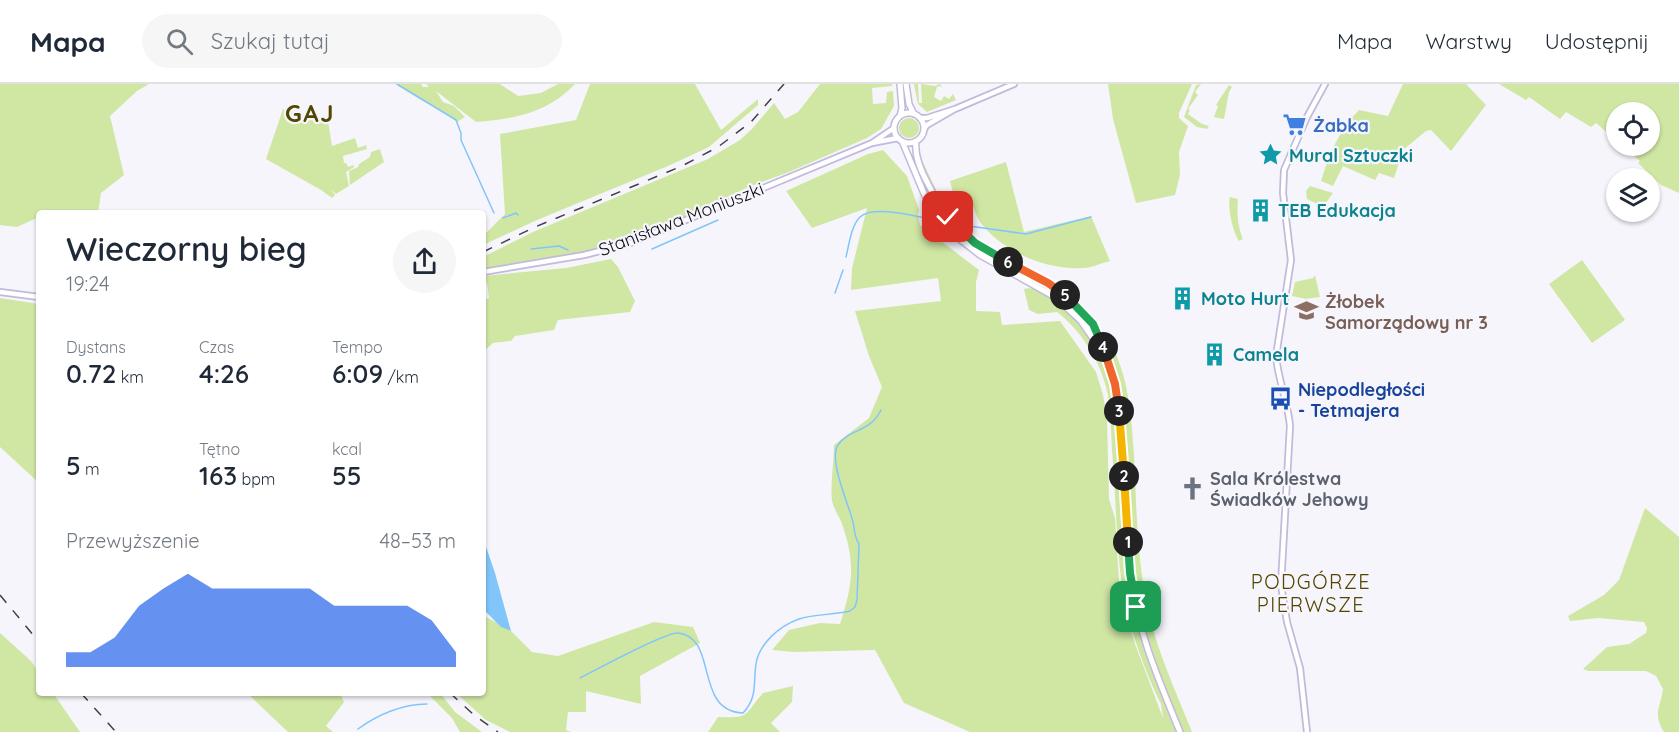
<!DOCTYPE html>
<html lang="pl">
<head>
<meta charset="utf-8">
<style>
  body { margin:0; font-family:Quicksand,sans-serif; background:#f6f6f7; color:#1f2937; height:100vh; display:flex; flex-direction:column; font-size:22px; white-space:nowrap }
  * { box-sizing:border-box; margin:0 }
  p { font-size:20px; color:#747a83 }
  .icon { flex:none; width:33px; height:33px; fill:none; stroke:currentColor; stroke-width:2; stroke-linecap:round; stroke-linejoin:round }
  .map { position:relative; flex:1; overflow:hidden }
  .side { position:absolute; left:36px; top:126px; width:450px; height:486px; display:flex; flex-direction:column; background:#fff; border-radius:6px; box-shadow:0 2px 4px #0004 }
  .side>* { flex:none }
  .buttons { position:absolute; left:1606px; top:18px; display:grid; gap:12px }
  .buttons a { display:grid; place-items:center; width:54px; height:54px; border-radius:50%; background:#fff; box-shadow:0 2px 4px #0004; font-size:30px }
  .pin { position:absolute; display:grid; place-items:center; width:51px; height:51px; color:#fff; margin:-26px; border-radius:12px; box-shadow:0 3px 9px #0006 }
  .km { position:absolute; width:30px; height:30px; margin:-15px; border-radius:50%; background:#222; color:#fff; font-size:16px; line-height:30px; text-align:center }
  .round { display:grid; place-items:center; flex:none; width:63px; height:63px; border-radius:32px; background:#f6f6f7 }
  .head { display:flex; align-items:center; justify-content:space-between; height:102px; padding:0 30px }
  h1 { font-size:33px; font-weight:600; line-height:45px }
  .figures { display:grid; grid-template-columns:repeat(3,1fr); gap:9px; height:102px; padding:6px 30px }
  .figures div { display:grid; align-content:center }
  .figures b { font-size:26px; font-weight:600 }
  .figures small { font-size:16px; font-weight:400 }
  .figures p { font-size:16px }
  .chart { height:168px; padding:12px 30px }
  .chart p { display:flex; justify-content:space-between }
  .chart svg { width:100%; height:108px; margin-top:6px; fill:#2563eb; opacity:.7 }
  header { display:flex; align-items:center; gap:36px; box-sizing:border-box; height:84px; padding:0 30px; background:#fff; border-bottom:2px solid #e0e1e3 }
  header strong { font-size:28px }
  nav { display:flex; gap:33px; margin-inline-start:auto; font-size:21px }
  .search { width:420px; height:54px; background:#f6f6f7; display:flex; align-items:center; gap:15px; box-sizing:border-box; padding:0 21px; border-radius:33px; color:#747a83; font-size:22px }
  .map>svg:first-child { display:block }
</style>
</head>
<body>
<header>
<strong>Mapa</strong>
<div class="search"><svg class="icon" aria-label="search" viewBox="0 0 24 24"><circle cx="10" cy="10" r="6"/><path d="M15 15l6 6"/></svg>Szukaj tutaj</div>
<nav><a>Mapa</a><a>Warstwy</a><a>Udostępnij</a></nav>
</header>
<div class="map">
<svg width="1679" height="648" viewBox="0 0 1679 648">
  <rect width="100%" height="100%" fill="#f6f5fc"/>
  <path fill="#d0e7a4" d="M0 0H149L137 7 110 32 124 91 101 109 98 129H39V133L17 143 0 141Z
    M395 0H421L423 3H429L426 0H500L518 12 541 9 558 0H575C547 29 515 35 476 38L436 7 443 18 454 22 465 33 457 38 446 29 421 16Z
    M590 0H695L721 46 758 15V21L709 63 668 82 537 136 483 161V152L505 130 500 50 576 36Z
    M820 0H892V2L872 4 873 20 886 19 887 8 893 7 894 22 881 45 867 54 789 88 751 102 666 141 613 162 494 185H483V173L533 148 708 75 740 56 752 45 774 19 785 35 798 28Z
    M914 0H918L919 19H922L921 0 935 2 940 0 943 4 940 2 937 3 934 13 941 17 944 12 949 15 953 10 956 16 927 28 918 20Z
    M1108 0H1192L1179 29V34L1188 42 1179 68 1180 91 1175 111 1136 119 1113 35Z
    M1201 0 1195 8 1198 11 1188 25 1190 26 1188 30 1202 40 1209 42 1207 45 1197 43 1184 33 1196 1Z
    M1403 0H1466L1486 21 1451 67 1431 46 1426 47 1403 66 1394 94 1379 89 1375 96 1343 82 1333 102 1321 97C1329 70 1339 46 1359 26L1388 32Z
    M1499 0H1679V109L1661 101 1638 79 1640 77 1622 62H1650V28H1617V57L1596 39 1591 43 1566 28 1560 35 1529 13 1526 16Z
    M1229 1 1232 3 1229 8 1224 35 1214 33 1218 22 1216 21Z
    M283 25 328 37 332 62 355 54 358 64 366 61 367 65 343 72 344 79H346L348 83 354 81V83L346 88 349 102 336 110 331 105 335 111 332 114 321 106 266 75Z
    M899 44a10 10 0 1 1 20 0a10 10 0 1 1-20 0Z
    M380 65 384 78 350 101 349 87 358 83 359 80 370 73 371 68Z
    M883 66 907 92 919 126 918 131 920 141 979 186 976 198V227L1000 228 1002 241 1060 237 1096 288 1103 311 1107 334 1109 415 1115 434 1119 498 1124 523 1135 560 1163 634 1161 620C1144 586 1128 540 1122 503 1116 458 1116 412 1112 367 1111 350 1111 334 1109 317 1104 283 1084 249 1057 228L1038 230 1029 226 1024 205C1037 201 1050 212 1060 221 1115 270 1116 319 1120 388 1122 422 1124 455 1126 489 1135 545 1155 596 1176 648H970L904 619 875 566 794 568 772 566 789 546 820 539 840 540C852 503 856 481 843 443 841 435 834 426 832 417 830 400 834 379 834 361L869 334 882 303 869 272 855 227 941 217 938 194 851 206 852 184 867 124 812 144 786 107 868 70Z
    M919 70 939 112 955 133 967 146 991 164 1049 194C1038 192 1026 184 1015 179 969 155 933 122 919 70Z
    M912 72H914C922 100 938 133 962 150 990 171 1027 189 1057 208L1056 210C1035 196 1012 187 990 174 951 152 925 115 912 72Z
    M1006 78 1024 148 1091 132 1110 177C1101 179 1092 184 1083 184 1045 186 1003 168 980 138 976 132 974 124 971 117L959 120 955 117 950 97Z
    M1310 102 1333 109 1323 123 1307 115 1306 107Z
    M1230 113 1238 115C1237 126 1237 141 1243 155L1239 157C1233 148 1227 124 1230 113Z
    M611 175 618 183 635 217 630 228 558 236 554 246 515 252 511 257 493 259 483 268V217L489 214 487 199 483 197V192L566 184Z
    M1582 176 1625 236 1592 259 1549 200Z
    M1315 191 1320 213 1306 215 1292 212 1295 198 1313 194Z
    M1064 205C1081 220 1097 236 1109 256 1129 292 1131 330 1134 370 1136 417 1137 465 1145 511 1153 558 1174 603 1192 648H1183L1146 553 1135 504 1123 337 1119 304 1095 239Z
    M0 214 39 220V399L0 363Z
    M1645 424 1679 453V648H1664C1652 629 1661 623 1663 605L1656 592 1646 587H1588L1583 585 1607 563 1629 560 1646 549 1647 544 1644 538 1598 534 1570 537 1568 532 1604 511 1619 496Z
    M483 531 511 547 532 568 558 572 654 538 693 543 700 559 640 592 641 620 586 607V628H568L566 646 571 648H510L486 636 456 609H483Z
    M0 549 31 577 39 589V609H53L80 648H0Z
    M793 602 792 618 771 639 780 648H708L718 633C751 634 743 632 763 609Z
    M247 609H340L344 618 326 642 333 648H288Z
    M427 609H440L455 628 482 648H460L452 634Z"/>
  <path fill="#81c5fa" d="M483 454 495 489 511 547 501 543 483 525Z"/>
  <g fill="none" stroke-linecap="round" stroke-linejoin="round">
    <path stroke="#81c5fa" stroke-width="1.5" d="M397 0 456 36 461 49V56L494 129
      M503 134 516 129 518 131
      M969 142 1026 150 1091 133
      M531 165 559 162 568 166
      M652 165 718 136
      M846 173C849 161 851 142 860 133 873 121 914 132 930 135
      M835 209 843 186
      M580 594C596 586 665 548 678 549 719 553 693 627 743 629 758 613 753 599 756 580 759 560 779 542 799 535 815 530 833 531 850 527L855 523 857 516 859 460C854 452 855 447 853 438 849 421 828 376 838 361 848 345 870 349 881 326
      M358 645C377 631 402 620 427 620"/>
    <defs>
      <path id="tertiary" d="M920 34H927L955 25 1014 0
        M924 45 927 41 953 26
        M872 59 898 54
        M483 188 584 171 628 160 872 59 894 44
        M0 208 39 213
        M1307 648 1300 584 1287 538 1281 501 1290 342C1288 318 1278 296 1276 272L1291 176 1283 109 1284 86 1307 33 1325 0"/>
      <path id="secondary" d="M900 0 902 24 900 32
        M906 0 909 20 914 30
        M894 44a15 15 0 1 1 30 0a15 15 0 1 1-30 0Z
        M902 57 925 112 952 149 980 171 1055 213 1081 237 1103 269
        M916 57C914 72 921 87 928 100 942 129 963 153 991 170 1027 191 1072 204 1094 242 1131 307 1123 414 1130 488 1136 544 1159 597 1180 648"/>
    </defs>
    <use href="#tertiary" stroke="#c2badc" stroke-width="8"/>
    <use href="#secondary" stroke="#c2badc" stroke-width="8"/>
    <use href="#tertiary" stroke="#fff" stroke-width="4.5"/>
    <use href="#secondary" stroke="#fff" stroke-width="5"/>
    <path stroke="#413f49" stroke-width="1.5" stroke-dasharray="10 10" stroke-linecap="butt" d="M483 168 535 143 682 82 718 63 751 38 784 0
      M0 511 39 558
      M81 609 116 648
      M450 609 474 631 498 648"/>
  </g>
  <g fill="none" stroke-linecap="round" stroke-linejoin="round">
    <defs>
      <path id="split-1" d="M1128 458 1130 489 1136 523"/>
      <path id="split-2" d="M1124 392 1128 458"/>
      <path id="split-3" d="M1119 327 1124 392"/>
      <path id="split-4" d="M1103 263 1115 300 1119 327"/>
      <path id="split-5" d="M1065 211 1093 240 1103 263"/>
      <path id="split-6" d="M1008 178 1048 199 1065 211"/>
      <path id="split-7" d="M948 133 975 159 1008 178"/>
    </defs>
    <use href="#split-1" stroke="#fff" stroke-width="12"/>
    <use href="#split-2" stroke="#fff" stroke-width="12"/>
    <use href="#split-3" stroke="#fff" stroke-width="12"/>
    <use href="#split-4" stroke="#fff" stroke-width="12"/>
    <use href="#split-5" stroke="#fff" stroke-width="12"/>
    <use href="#split-6" stroke="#fff" stroke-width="12"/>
    <use href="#split-7" stroke="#fff" stroke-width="12"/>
    <use href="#split-1" stroke="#22a559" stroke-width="8"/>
    <use href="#split-2" stroke="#f5b400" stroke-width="8"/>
    <use href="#split-3" stroke="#f5b400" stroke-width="8"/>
    <use href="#split-4" stroke="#f0652b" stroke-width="8"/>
    <use href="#split-5" stroke="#22a559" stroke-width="8"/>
    <use href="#split-6" stroke="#f0652b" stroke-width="8"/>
    <use href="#split-7" stroke="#22a559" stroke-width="8"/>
  </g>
  <defs>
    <symbol id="supermarket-bare" viewBox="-9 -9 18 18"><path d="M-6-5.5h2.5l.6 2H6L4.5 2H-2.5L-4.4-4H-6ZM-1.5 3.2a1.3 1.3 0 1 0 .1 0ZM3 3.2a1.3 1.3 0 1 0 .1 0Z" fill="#3f7fe0" stroke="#f6f5fc" stroke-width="2.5" paint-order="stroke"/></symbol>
    <symbol id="sight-bare" viewBox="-9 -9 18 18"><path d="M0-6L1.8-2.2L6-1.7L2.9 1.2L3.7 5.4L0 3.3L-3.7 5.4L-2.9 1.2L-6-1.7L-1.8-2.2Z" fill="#0f9aa8" stroke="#f6f5fc" stroke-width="2.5" paint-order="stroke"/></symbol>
    <symbol id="building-bare" viewBox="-9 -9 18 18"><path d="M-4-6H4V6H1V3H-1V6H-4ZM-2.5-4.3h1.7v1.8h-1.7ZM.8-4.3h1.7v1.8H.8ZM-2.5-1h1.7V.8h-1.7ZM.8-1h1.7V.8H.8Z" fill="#0f9aa8" stroke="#f6f5fc" stroke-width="2.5" paint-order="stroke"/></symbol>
    <symbol id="school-bare" viewBox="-9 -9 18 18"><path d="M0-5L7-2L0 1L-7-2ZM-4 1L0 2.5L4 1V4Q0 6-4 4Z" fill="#8d6e63" stroke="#f6f5fc" stroke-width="2.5" paint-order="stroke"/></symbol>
    <symbol id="bus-bare" viewBox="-9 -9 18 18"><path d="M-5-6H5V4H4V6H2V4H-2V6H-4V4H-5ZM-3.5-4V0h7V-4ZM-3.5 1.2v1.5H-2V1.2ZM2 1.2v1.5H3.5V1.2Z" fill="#1a4fb4" stroke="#f6f5fc" stroke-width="2.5" paint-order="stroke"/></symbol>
    <symbol id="church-bare" viewBox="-9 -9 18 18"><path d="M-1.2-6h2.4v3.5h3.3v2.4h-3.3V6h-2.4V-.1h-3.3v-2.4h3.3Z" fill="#6b7280" stroke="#f6f5fc" stroke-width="2.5" paint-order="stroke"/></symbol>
  </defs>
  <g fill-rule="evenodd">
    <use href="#supermarket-bare" x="1278" y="24" width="33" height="33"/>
    <use href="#sight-bare" x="1254" y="54" width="33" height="33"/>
    <use href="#building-bare" x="1244" y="110" width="33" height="33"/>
    <use href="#building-bare" x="1166" y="198" width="33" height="33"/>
    <use href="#school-bare" x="1290" y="210" width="33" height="33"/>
    <use href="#building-bare" x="1198" y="254" width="33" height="33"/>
    <use href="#bus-bare" x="1264" y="298" width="33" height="33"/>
    <use href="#church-bare" x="1176" y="388" width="33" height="33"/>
  </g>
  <g text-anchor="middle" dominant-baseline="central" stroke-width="4.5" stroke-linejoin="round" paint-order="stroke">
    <g font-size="18" font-weight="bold" fill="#366cbe" stroke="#f6f5fc" text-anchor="start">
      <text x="1313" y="41">Żabka</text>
    </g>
    <g font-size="18" font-weight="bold" fill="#0d838f" stroke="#f6f5fc" text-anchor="start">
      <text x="1289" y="71">Mural Sztuczki</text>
      <text x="1278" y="126">TEB Edukacja</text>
      <text x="1201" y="214">Moto Hurt</text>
      <text x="1233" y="270">Camela</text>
    </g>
    <g font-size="18" fill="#0c0914" stroke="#f6f5fc">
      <text transform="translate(681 135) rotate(-21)">Stanisława Moniuszki</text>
    </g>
    <g font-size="18" font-weight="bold" fill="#785e54" stroke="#f6f5fc" text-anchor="start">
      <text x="1325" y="217">Żłobek<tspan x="1325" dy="21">Samorządowy nr 3</tspan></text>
    </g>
    <g font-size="18" font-weight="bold" fill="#164399" stroke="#f6f5fc" text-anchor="start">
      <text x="1298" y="305">Niepodległości<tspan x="1298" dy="21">- Tetmajera</tspan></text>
    </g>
    <g font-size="18" font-weight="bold" fill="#5b616d" stroke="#f6f5fc" text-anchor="start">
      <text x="1210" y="394">Sala Królestwa<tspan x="1210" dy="21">Świadków Jehowy</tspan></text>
    </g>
    <g font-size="20" letter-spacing="1.5" fill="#534602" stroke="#f6f5fc">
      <text x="1311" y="497">PODGÓRZE<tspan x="1311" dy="23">PIERWSZE</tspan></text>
    </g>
    <g font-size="24" font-weight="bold" letter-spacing="1.5" fill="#534602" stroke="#f6f5fc">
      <text x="310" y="29">GAJ</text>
    </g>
  </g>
</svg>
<div class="buttons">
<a><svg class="icon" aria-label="locate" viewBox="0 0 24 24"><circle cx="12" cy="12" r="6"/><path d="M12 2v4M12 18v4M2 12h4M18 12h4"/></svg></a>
<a><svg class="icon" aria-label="layers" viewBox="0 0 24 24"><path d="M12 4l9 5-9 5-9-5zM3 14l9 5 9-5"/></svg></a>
</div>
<div class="pin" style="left:1136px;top:523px;background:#1e9e55"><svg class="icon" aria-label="arrive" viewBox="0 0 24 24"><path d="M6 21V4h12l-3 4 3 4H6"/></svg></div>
<div class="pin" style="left:948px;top:133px;background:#d93025"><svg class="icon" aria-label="check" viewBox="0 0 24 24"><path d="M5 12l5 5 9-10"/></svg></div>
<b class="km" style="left:1128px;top:458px">1</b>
<b class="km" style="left:1124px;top:392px">2</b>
<b class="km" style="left:1119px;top:327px">3</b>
<b class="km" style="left:1103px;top:263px">4</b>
<b class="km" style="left:1065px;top:211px">5</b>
<b class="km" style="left:1008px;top:178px">6</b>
<section class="side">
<div class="head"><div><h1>Wieczorny bieg</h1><p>19:24</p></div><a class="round"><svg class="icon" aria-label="share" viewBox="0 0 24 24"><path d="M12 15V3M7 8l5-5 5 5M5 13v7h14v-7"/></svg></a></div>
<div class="figures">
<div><p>Dystans</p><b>0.72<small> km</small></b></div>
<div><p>Czas</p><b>4:26</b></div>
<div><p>Tempo</p><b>6:09<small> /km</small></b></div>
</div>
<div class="figures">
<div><b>5<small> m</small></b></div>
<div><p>Tętno</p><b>163<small> bpm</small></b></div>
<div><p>kcal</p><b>55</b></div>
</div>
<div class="chart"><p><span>Przewyższenie</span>48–53 m</p>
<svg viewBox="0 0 160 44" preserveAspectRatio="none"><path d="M0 44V38L10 38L20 32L30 19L40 12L50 6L60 12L70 12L80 12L90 12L100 12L110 19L120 19L130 19L140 19L150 25L160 38V44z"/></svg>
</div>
</section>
</div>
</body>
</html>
